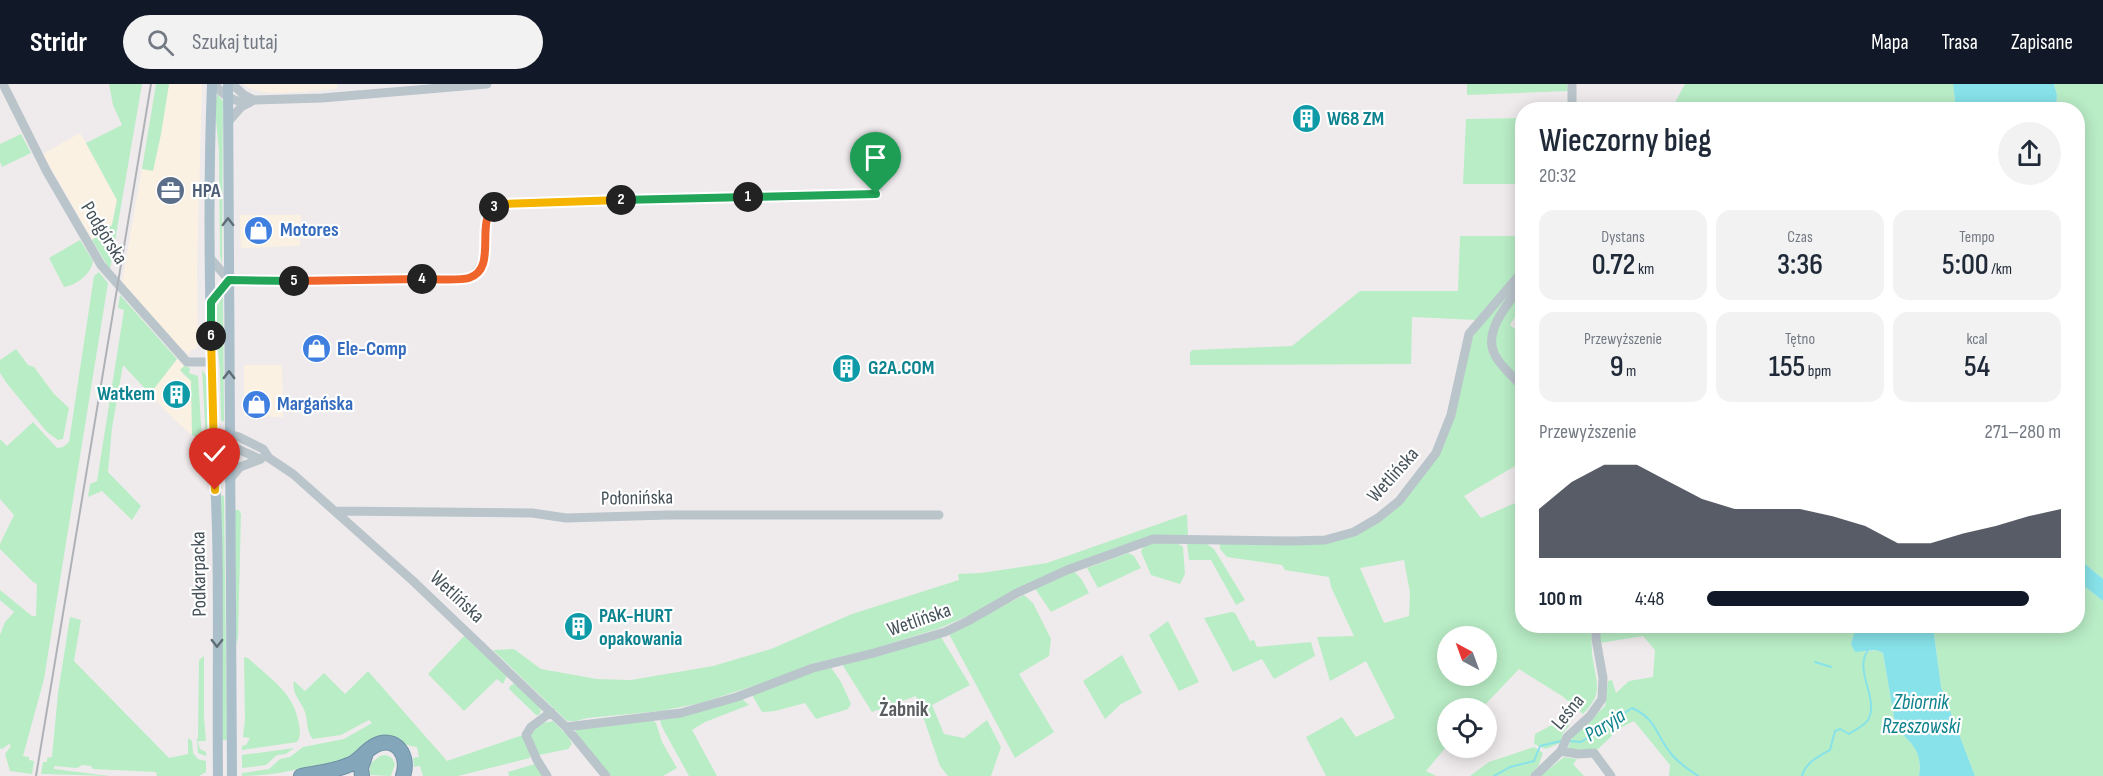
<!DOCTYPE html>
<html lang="pl">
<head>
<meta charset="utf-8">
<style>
  body { margin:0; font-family:"Sofia Sans Condensed",sans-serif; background:#f2f2f3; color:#1f2937; height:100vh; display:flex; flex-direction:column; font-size:22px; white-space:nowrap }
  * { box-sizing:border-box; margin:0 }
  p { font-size:20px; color:#747a83 }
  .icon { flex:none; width:33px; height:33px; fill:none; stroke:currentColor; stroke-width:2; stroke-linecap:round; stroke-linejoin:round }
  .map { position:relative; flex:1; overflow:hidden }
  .drawer { position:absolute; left:1515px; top:18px; width:570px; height:531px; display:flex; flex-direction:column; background:#fff; border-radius:24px; box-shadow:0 3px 15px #0003 }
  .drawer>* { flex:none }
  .needle { width:39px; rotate:319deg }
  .tools { position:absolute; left:1437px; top:542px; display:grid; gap:12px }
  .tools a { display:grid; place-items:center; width:60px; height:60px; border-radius:50%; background:#fff; box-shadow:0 3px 15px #0003; font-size:30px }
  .pin { position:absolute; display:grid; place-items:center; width:51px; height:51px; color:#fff; margin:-62px -26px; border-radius:50% 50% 50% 0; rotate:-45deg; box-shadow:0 0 6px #0007 }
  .pin .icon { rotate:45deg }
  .km { position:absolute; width:30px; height:30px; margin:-15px; border-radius:50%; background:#222; color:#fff; font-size:16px; line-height:30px; text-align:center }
  .round { display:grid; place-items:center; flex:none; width:63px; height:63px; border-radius:32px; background:#f2f2f3 }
  .headline { display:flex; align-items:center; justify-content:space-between; height:102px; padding:0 24px }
  h1 { font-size:33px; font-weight:600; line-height:45px }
  .stats { display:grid; grid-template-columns:repeat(3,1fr); gap:9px; height:102px; padding:6px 24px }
  .stats div { display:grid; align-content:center; border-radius:15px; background:#f2f2f3; text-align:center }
  .stats b { font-size:30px; font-weight:600 }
  .stats small { font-size:16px; font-weight:400 }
  .stats p { font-size:16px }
  .chart { height:168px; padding:12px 24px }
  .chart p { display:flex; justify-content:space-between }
  .chart svg { width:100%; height:108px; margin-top:6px; fill:#111827; opacity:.7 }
  ul { padding:0 24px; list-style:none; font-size:20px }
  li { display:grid; grid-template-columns:96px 72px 1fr; align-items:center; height:45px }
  li i { height:15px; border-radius:8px; background:#111827 }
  header { display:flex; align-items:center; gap:36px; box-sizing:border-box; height:84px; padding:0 30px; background:#111827; color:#fff }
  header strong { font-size:28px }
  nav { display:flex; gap:33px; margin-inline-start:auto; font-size:21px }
  .search { width:420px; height:54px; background:#f2f2f3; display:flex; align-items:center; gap:15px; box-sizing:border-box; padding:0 21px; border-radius:33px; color:#747a83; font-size:22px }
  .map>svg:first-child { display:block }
</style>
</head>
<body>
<header>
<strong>Stridr</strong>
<div class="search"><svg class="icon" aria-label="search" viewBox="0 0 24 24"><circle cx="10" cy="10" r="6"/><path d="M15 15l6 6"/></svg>Szukaj tutaj</div>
<nav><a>Mapa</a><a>Trasa</a><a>Zapisane</a></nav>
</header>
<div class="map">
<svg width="2103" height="692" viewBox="0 0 2103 692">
  <rect width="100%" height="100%" fill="#efebec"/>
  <path fill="#fbf1e3" d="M169 0H202L197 187 198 259 197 264 190 267V271L174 258 122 198 142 85 153 87 161 50Z
    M243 0H337V5L284 9 262 8 251 5Z
    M80 49 117 116 112 141 92 156 43 70Z
    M240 131H301L300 162 241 164Z
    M177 275 184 282 180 286 182 290 191 297 192 351 176 337 150 310Z
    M244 281H282L283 333 244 332Z"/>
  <path fill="#b9edc6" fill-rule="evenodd" d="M109 0H142L110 186 92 156 112 141 117 116 86 59 122 41 113 21Z
    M156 0H169L161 50 153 87 142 85Z
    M1467 0H1567L1568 7 1467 11Z
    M1685 0H1953L1955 16 1954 26H1674L1673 22Z
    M2054 0H2103V495L2078 474V26L2056 25 2057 11Z
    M217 10 223 17 222 181 220 171 219 68 215 25Z
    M1522 34V100H1463L1466 35Z
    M21 50 31 69 2 83 0 78V60Z
    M1460 152H1522V183L1476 236 1412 233 1411 280 1190 281V269L1192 266 1292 262 1360 207H1458Z
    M80 156 93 177C91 190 77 201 64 203L49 174Z
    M99 188 108 199 44 595 23 672 29 673V676L34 677 32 690 10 687 5 670 11 662 9 660 2 665 0 664V551L5 538 14 528 0 516V506L32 532H36L37 500 33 498 0 465V460L14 431 0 415V355L7 362 33 338 57 364 63 363 69 358 94 192Z
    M1522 190V197L1490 251 1489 270 1522 308V378L1464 412 1481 434 1522 416V542H1591C1592 553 1591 565 1593 576 1597 601 1603 610 1583 630L1562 612 1519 585 1482 624H1448L1447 662 1426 687 1436 692H1326L1306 653 1342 633 1356 653 1395 634 1366 577 1330 597 1317 553 1354 552 1331 503 1329 493 1285 486 1282 481 1227 473 1220 465V458L1313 459 1381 435 1437 371 1471 255ZM1404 476 1410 509 1409 532 1384 539 1360 484ZM1448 552H1486V591H1448Z
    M1522 203V222L1510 241 1522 250V301C1515 292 1504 282 1498 272 1486 249 1511 221 1522 203Z
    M120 211 177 275 150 310 123 281 112 344 108 388 141 422 132 436 102 407 88 413 90 400 97 397 124 226 118 224Z
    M223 211 224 337V338L221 336 220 285 215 236 217 222Z
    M16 265 28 281 34 283 54 310 69 324 63 355 58 356 47 348 8 301 0 289V276Z
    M184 282 190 284 189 289 198 292 202 356 192 351 191 297 180 286Z
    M202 286 207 293 208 354 206 356Z
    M220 411 224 412 227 656H222Z
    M235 426H239L241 430 238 554 236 560Z
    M1187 430 1188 452 1149 454 940 544 867 567 814 579 772 596 701 619 661 627 587 634 576 637H567L493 566 514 565 541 585 597 595 631 596 713 582 771 565 852 530 959 496 958 490 981 489 1047 479Z
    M1151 459H1177L1183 463 1185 490 1180 500 1151 491 1141 468 1143 463Z
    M1187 459H1205L1214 465 1245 516 1236 521 1211 476H1189Z
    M1128 469 1134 472 1141 484 1098 504 1087 484Z
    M1073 486 1082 496 1089 509 1051 528 1036 506V504Z
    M2078 497 2103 517V692H1975L1941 603 1933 542H2078Z
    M1024 511 1033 519 1051 555 1049 572 1019 590 1054 648 1015 674 949 550Z
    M1232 528 1235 529 1250 557 1254 556 1257 563 1311 558 1315 572 1274 595 1262 575 1233 588 1204 534Z
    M70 533 81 536 74 577 169 674 188 670V654L192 657 193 669 198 675 206 677V688L199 692H157L156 688 93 685 91 682 82 681 77 684 54 682V685L110 692 41 690 43 678H47V674L52 673 58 609Z
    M1168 537 1199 598 1179 607 1149 551Z
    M1599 542H1856L1851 560 1866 568 1876 566 1883 569 1896 645C1912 658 1923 669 1919 692H1669L1670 681 1634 637 1620 644 1597 666 1570 665 1568 663 1573 652 1605 622 1608 597 1612 596 1616 609 1629 597 1653 593 1655 566 1643 552 1600 559Z
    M465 551 506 589V594L503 600 497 595 464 627 428 590Z
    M941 553 970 601 932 621 944 650 964 654 987 636 1001 663 991 692H948L940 682 916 612 872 628 842 580Z
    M1122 571 1142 609 1121 620 1105 635 1083 597Z
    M204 572V634L206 657H199L198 658 200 665 206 668V672L198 669 197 655 198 653 199 576Z
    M244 573 248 574C270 595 294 608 299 640 300 648 301 652 297 658L242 666V662L246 661 250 654 243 653 245 635Z
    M830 582 841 598 851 620 848 625 816 635 805 619 775 627 762 628 752 611Z
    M368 587 447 677 520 652H523L530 671V674L458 692H423L420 682 414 683 413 674 419 673 417 663C404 662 395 653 382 653 366 654 360 668 347 674 337 678 326 679 315 682 290 687 268 692 242 692V689L269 685 280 675 290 673 303 663 344 655 372 639 369 636 341 651 313 655C306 648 308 637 305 628 301 617 291 609 294 597L305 607 324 589 345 610Z
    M515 599 537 619 541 627 539 631H536L509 605 510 602Z
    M741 614 749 621 705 638 692 646 717 692H689L662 643 660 636 687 631Z
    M652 636 656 639 662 658 677 684 663 692H611L576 651V645Z
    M553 637 568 652 572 660 568 665 539 671 530 658V647L543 639Z
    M1552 641H1570L1563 649 1560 659 1546 665 1534 660 1535 650Z
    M1534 663 1543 669 1539 681 1530 692H1470L1489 678Z
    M294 664 286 670 277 671 266 681 242 684V671Z
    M386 671 392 674 395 680 391 692 369 691 371 679 380 672Z
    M1564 673 1577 675 1573 680 1584 692H1540Z
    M535 680 544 692H509L508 688Z"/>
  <path fill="#87e2e9" d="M1953 0H2054L2057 11 2056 25H1954L1955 16Z
    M2078 474 2103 495V517L2078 497Z
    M1856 542H1933L1941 603 1975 692H1919C1923 669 1912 658 1896 645L1883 569 1876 566 1855 568 1851 560Z"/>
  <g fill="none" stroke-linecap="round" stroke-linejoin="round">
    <path stroke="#87e2e9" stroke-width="2" d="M1815 578 1831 583
      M1569 657 1581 658 1632 624C1657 635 1656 652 1672 671 1679 679 1689 686 1698 692
      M1494 692 1510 683 1534 677 1540 662 1561 657
      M1802 692C1805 679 1819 672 1830 666L1835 647 1840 645 1849 650C1855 646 1864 642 1868 636 1880 615 1853 587 1868 566"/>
    <defs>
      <path id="highway" d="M301 692C317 689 336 687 351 680 360 676 365 667 374 662 396 650 410 672 403 692
        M362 692 361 684 366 669"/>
    </defs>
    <use href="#highway" stroke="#6f91a6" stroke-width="16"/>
    <path stroke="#bac5cb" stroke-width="9" d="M3 0 47 88 101 181 187 278H211
      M215 0C222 12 236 18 249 19
      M232 0 244 11 254 16
      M1572 0V26
      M228 38 241 23 254 16 322 14 487 0
      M210 174 229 196 239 197 469 194C490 180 486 156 486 134 489 126 493 122 502 120L876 110
      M1522 201C1509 218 1482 248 1495 271 1501 283 1514 293 1522 303
      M211 218 229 196
      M213 354 229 350 239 353 263 365 269 374 293 390 412 496 566 643 681 629 737 613 813 584 874 569 945 548 968 537 1017 509 1067 486 1153 455 1293 457 1325 456 1354 448 1378 434 1399 417 1436 369 1451 331 1469 250 1522 188
      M213 354 260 375
      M229 396 240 383 261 375
      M335 427 532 429 566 434 668 431H939
      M566 643 606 692
      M1561 667 1578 670 1594 669 1611 692
      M547 692 537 676 526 651 531 643 551 628
      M1535 692 1561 667 1567 653 1590 632 1602 615 1603 594 1596 555V542"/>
    <path stroke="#abbfcb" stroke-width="10" d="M212 0C206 149 212 298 217 446 219 528 217 610 218 692
      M228 0 232 692"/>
    <use href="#highway" stroke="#83a6bb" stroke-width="14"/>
    <path stroke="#aeb2b6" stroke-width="2" d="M36 692 151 0"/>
  </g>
  <defs><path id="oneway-chevron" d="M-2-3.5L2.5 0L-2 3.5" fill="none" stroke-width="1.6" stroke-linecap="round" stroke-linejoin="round" transform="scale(1.5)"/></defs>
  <g stroke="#5e6d76">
    <use href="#oneway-chevron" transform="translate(228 138) rotate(-90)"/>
    <use href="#oneway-chevron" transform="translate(229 291) rotate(-90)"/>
    <use href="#oneway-chevron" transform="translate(217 559) rotate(90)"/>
  </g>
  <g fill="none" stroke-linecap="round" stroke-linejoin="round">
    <defs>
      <path id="split-1" d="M748 113 876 110"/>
      <path id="split-2" d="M621 116 748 113"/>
      <path id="split-3" d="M494 123 502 120 621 116"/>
      <path id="split-4" d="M422 195C433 195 459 197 469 194 498 185 475 139 494 123"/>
      <path id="split-5" d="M294 197 422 195"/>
      <path id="split-6" d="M211 252V218L229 196 294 197"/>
      <path id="split-7" d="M211 252 215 406"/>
    </defs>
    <use href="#split-1" stroke="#fff" stroke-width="12"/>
    <use href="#split-2" stroke="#fff" stroke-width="12"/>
    <use href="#split-3" stroke="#fff" stroke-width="12"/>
    <use href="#split-4" stroke="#fff" stroke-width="12"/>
    <use href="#split-5" stroke="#fff" stroke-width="12"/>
    <use href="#split-6" stroke="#fff" stroke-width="12"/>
    <use href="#split-7" stroke="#fff" stroke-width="12"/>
    <use href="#split-1" stroke="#22a559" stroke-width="8"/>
    <use href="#split-2" stroke="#22a559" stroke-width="8"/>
    <use href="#split-3" stroke="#f5b400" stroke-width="8"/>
    <use href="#split-4" stroke="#f0652b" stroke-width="8"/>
    <use href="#split-5" stroke="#f0652b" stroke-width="8"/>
    <use href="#split-6" stroke="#22a559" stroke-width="8"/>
    <use href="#split-7" stroke="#f5b400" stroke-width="8"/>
  </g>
  <defs>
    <symbol id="building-disc" viewBox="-11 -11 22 22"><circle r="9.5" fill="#0f9aa8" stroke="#fff"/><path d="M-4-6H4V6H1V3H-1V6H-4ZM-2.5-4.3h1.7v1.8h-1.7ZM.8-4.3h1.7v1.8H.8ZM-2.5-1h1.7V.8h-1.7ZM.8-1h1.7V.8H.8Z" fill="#fff"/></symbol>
    <symbol id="office-disc" viewBox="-11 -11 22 22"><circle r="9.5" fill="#5c6f8a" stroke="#fff"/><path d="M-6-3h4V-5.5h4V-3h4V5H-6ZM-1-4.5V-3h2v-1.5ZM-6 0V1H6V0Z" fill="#fff"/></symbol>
    <symbol id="shop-disc" viewBox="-11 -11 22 22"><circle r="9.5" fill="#3f7fe0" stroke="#fff"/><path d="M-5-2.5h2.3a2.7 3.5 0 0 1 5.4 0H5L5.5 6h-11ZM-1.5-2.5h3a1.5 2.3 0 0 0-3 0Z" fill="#fff"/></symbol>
  </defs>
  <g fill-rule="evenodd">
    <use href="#building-disc" x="1290" y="18" width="33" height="33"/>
    <use href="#office-disc" x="154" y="90" width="33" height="33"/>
    <use href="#shop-disc" x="242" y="130" width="33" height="33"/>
    <use href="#shop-disc" x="300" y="248" width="33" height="33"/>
    <use href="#building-disc" x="830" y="268" width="33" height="33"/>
    <use href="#building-disc" x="160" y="294" width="33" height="33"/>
    <use href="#shop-disc" x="240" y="304" width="33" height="33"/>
    <use href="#building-disc" x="562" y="526" width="33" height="33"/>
  </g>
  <g text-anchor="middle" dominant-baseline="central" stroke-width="4.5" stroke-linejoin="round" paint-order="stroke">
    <g font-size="20" font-weight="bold" fill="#0d838f" stroke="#fff" text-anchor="start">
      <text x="1327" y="35">W68 ZM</text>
      <text x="868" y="284">G2A.COM</text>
      <text x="155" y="310" text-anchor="end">Watkem</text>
      <text x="599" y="532">PAK-HURT<tspan x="599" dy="23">opakowania</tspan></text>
    </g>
    <g font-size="20" font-weight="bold" fill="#4e5e75" stroke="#fff" text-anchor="start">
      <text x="192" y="107">HPA</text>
    </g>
    <g font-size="20" font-weight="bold" fill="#366cbe" stroke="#fff" text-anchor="start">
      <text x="280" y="146">Motores</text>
      <text x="337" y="265">Ele-Comp</text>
      <text x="277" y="320">Margańska</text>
    </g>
    <g font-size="20" fill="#455259" stroke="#fff">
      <text transform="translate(104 149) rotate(58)">Podgórska</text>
      <text transform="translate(1393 391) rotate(-48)">Wetlińska</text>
      <text transform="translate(637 414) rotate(-1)">Połonińska</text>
      <text transform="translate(199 490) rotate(-91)">Podkarpacka</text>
      <text transform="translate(457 513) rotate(43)">Wetlińska</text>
      <text transform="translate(919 536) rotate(-19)">Wetlińska</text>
      <text transform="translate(1568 628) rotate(-50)">Leśna</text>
    </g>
    <g font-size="21" font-style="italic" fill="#0e828c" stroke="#fff">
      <text x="1921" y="618">Zbiornik<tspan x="1921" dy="24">Rzeszowski</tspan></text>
      <text transform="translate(1605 641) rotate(-32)">Paryja</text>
    </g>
    <g font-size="21" font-weight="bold" fill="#595d60" stroke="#fff">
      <text x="904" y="625">Żabnik</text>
    </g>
  </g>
</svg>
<div class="tools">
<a><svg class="needle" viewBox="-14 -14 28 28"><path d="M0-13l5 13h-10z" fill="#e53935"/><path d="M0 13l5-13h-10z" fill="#747a83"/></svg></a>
<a><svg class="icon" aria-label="locate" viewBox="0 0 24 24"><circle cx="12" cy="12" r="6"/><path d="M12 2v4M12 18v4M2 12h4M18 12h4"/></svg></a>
</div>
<div class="pin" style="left:876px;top:110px;background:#1e9e55"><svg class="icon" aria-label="arrive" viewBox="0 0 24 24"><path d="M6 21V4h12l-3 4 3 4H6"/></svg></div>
<div class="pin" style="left:215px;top:406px;background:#d93025"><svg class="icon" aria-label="check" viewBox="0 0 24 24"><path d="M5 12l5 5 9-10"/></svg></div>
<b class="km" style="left:748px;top:113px">1</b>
<b class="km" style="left:621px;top:116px">2</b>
<b class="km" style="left:494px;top:123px">3</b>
<b class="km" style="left:422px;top:195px">4</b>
<b class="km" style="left:294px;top:197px">5</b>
<b class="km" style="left:211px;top:252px">6</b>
<section class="drawer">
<div class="headline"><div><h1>Wieczorny bieg</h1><p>20:32</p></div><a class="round"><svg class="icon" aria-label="share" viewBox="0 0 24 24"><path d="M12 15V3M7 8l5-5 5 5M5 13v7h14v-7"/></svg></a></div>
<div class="stats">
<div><p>Dystans</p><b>0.72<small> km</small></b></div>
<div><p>Czas</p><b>3:36</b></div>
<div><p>Tempo</p><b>5:00<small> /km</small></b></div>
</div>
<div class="stats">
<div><p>Przewyższenie</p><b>9<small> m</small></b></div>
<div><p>Tętno</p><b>155<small> bpm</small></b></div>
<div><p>kcal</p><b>54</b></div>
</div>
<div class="chart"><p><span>Przewyższenie</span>271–280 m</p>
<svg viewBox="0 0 160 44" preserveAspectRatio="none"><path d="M0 44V24L10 13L20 6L30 6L40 13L50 20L60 24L70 24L80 24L90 27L100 31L110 38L120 38L130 34L140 31L150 27L160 24V44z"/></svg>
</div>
<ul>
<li><b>100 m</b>4:48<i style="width:91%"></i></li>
</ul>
</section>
</div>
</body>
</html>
